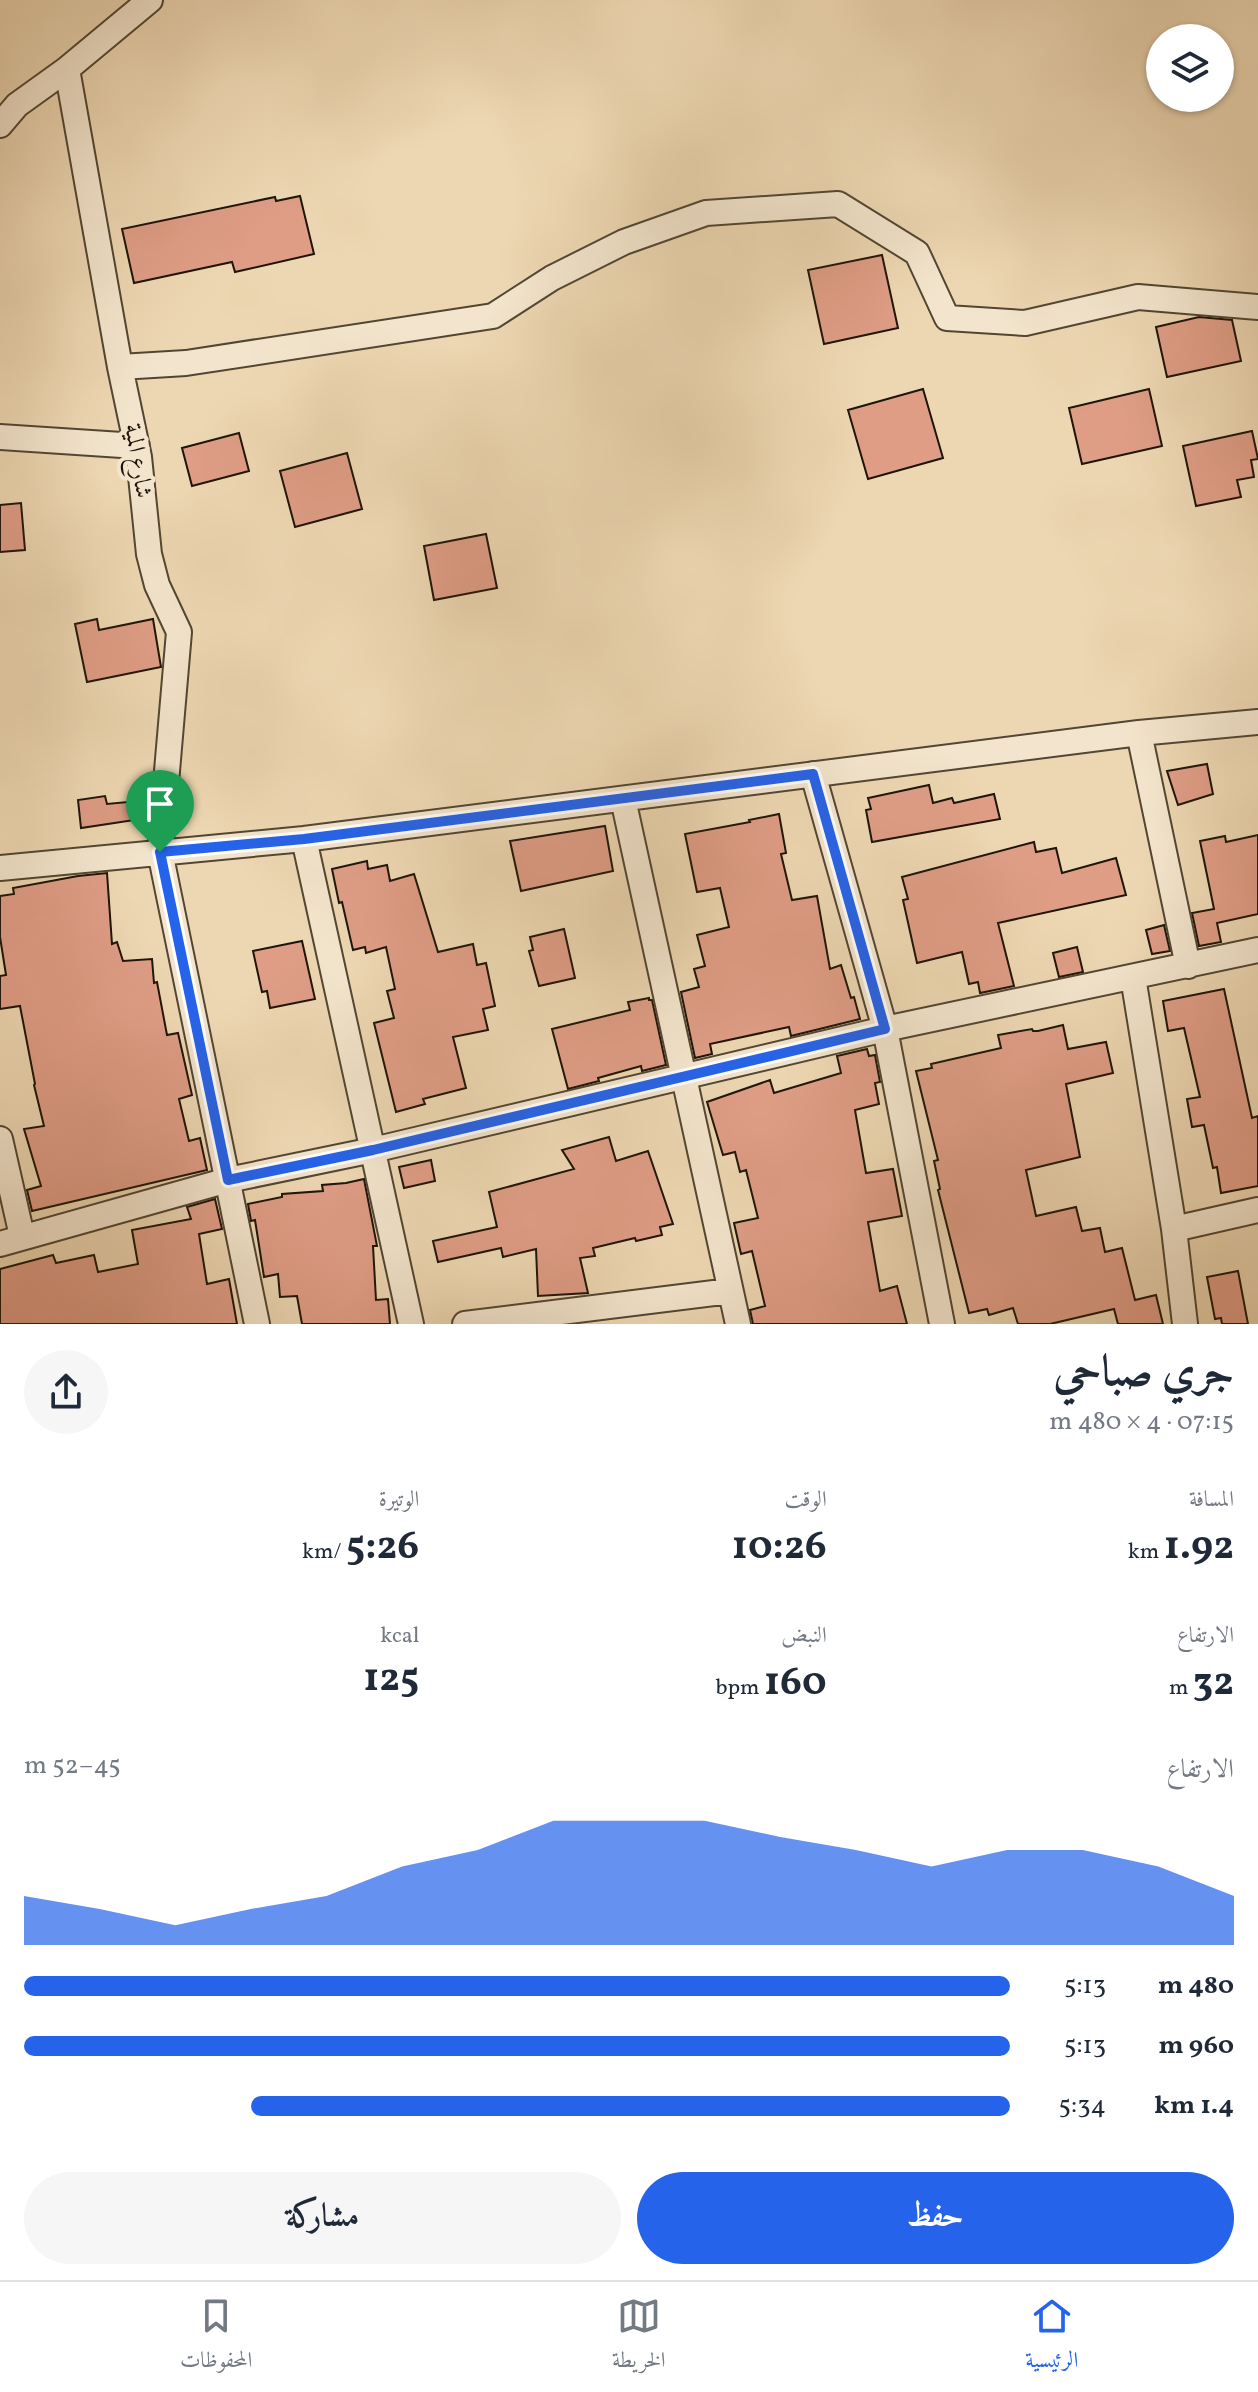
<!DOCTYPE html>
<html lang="ar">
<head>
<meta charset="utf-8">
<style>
  body { margin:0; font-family:Vollkorn,Amiri,serif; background:#f6f6f7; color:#1f2937; direction:rtl; height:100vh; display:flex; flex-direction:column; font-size:30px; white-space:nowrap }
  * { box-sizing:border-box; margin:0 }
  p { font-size:26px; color:#747a83 }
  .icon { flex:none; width:44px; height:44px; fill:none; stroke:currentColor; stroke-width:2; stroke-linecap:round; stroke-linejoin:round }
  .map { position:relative; height:1324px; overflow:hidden; direction:ltr }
  .panel { display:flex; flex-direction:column; background:#fff; flex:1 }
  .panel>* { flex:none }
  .fabs { position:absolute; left:1146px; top:24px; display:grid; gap:16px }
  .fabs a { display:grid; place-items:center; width:88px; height:88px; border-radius:50%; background:#fff; box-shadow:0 2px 6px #0004; font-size:40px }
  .pin { position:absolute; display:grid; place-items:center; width:68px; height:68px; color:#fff; margin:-82px -34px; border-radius:50% 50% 50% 0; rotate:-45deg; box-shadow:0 0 8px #0007 }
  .pin .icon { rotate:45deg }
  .round { display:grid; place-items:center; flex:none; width:84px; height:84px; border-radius:42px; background:#f6f6f7 }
  .headline { display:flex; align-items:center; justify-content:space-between; height:136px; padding:0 24px }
  h1 { font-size:44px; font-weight:700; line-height:60px }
  .figures { display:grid; grid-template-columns:repeat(3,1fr); gap:12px; height:136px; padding:8px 24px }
  .figures div { display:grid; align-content:center }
  .figures b { font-size:40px; font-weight:700 }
  .figures small { font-size:22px; font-weight:400 }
  .figures p { font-size:22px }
  .chart { height:224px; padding:16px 24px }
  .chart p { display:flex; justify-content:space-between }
  .chart svg { width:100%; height:144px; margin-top:8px; fill:#2563eb; opacity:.7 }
  .primary-button { display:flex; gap:16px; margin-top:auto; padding:16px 24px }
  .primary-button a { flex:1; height:92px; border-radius:48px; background:#2563eb; color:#fff; font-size:32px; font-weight:700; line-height:92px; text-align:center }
  .primary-button a+a { background:#f6f6f7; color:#1f2937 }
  ul { padding:0 24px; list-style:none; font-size:26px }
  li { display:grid; grid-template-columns:128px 96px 1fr; align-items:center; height:60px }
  li i { height:20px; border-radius:10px; background:#2563eb }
  .menu { display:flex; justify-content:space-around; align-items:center; height:112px; border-top:2px solid #e0e1e3; background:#fff; font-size:22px; color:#747a83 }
  .menu a { display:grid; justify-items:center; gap:4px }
  .menu .active { color:#2563eb }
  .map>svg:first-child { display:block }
</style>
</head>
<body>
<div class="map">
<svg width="1258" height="1324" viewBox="0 0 1258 1324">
  <rect width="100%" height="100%" fill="#edd7b2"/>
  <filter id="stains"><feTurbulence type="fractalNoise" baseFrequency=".0025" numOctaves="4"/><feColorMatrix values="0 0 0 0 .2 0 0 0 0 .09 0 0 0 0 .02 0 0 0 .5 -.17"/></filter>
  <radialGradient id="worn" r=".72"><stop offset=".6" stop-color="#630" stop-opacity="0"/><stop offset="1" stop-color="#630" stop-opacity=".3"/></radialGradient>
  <path fill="#df9d86" stroke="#1e1509" stroke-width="2" d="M300 196 314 254 235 272 232 262 134 283 122 229 275 197 276 201Z
    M882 255 898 328 824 344 808 270Z
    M1199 317 1232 320 1241 361 1167 377 1156 327Z
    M923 389 943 458 868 479 848 410Z
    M1149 389 1162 446 1082 464 1069 408Z
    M1252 431 1258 459 1251 460 1254 477 1237 480 1241 497 1196 506 1183 446Z
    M239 433 249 471 192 486 182 448Z
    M347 453 362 509 295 527 280 471Z
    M21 503 25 550 0 552V505Z
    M486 534 497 588 434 600 424 546Z
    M97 619 99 630 153 619 161 667 87 682 75 624Z
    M1207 764 1213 794 1178 805 1167 771Z
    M929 785 933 803 952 798 954 803 994 794 1000 819 872 842 866 810 871 809 868 798Z
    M105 796 107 804 149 800 148 818 81 828 78 800Z
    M779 814 786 853 781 854 792 900 817 896 830 969 841 965 851 998 854 997 860 1019 791 1036 789 1027 710 1044 712 1054 695 1058 681 992 699 987 694 969 705 966 697 935 729 927 720 888 697 892 685 834 750 822 749 820Z
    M605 826 613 871 521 891 510 841Z
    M1258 835V914L1217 923 1221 942 1199 946 1192 913 1214 909 1200 841 1225 836 1226 842Z
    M1034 842 1036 852 1056 848 1062 873 1116 858 1126 895 998 923 1014 986 980 993 978 982 969 984 962 952 917 963 903 900 908 899 902 877Z
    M367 861 368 869 387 865 390 881 414 874 438 952 473 944 477 965 486 963 495 1006 483 1009 488 1030 453 1037 466 1088 423 1099 425 1104 396 1112 374 1023 394 1018 387 991 395 989 386 947 366 953 365 947 353 950 342 902 339 903 332 869Z
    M107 873 112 944 117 942 123 961 152 959 154 983 157 982 167 1035 178 1033 192 1095 179 1099 189 1141 200 1138 207 1170 32 1211 27 1190 41 1186 24 1129 44 1126 34 1085 35 1084 20 1006 0 1009V976L6 975 0 937V896L14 894 13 888 78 876Z
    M1164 925 1170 951 1152 954 1146 930Z
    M564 929 575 978 539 986 529 951 533 950 530 937Z
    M302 941 315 999 270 1008 267 991 262 992 253 951Z
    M1077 947 1083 972 1059 977 1053 953Z
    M1224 989 1252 1118 1258 1116V1186L1221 1193 1217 1167 1213 1168 1204 1125 1192 1127 1187 1099 1200 1097 1184 1028 1168 1031 1163 1001Z
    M649 998V1000H652L666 1065 642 1071 641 1066 598 1078 599 1081 568 1089 552 1029 630 1010 628 1002Z
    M1063 1025 1068 1049 1106 1042 1113 1073 1066 1084 1080 1157 1026 1170 1036 1216 1076 1207 1082 1231 1100 1228 1105 1252 1122 1248 1135 1300 1156 1295 1163 1324H1118L1114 1309 1050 1324H1018L1013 1308 989 1315 987 1309 969 1313 938 1190 940 1189 934 1161 938 1160 916 1071 932 1068 931 1064 1001 1048 998 1035 1032 1029 1033 1031H1038Z
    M867 1049 869 1056 875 1055 880 1082 875 1083 879 1104 855 1110 866 1173 893 1169 902 1216 868 1222 880 1291 897 1286 907 1324H753L750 1310 765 1306 752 1251 741 1254 734 1223 758 1218 746 1170 740 1172 735 1152 723 1155 707 1102 770 1080 774 1093 841 1073 837 1056Z
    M609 1137 616 1161 648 1151 673 1224 660 1227 662 1235 636 1241 635 1238 593 1248 595 1256 580 1258 588 1293 538 1296 536 1249 503 1257 501 1248 438 1262 433 1241 497 1227 489 1192 574 1169 562 1150Z
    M431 1160 435 1181 404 1188 399 1167Z
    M364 1179 377 1246H373L376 1300 388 1299 390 1324H302L297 1296 280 1297 278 1274 264 1277 255 1220 251 1221 248 1204 282 1197V1194L323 1191 322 1185 346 1183Z
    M215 1199 222 1229 199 1234 207 1284 229 1279 237 1324H0V1269L53 1255 56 1263 94 1255 98 1272 138 1264 132 1230 191 1219 187 1207Z
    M1238 1271 1248 1324H1222L1221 1318 1215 1319 1207 1277Z"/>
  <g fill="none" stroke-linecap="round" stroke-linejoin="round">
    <defs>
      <path id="street" d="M67 69 120 367 139 457 149 554 157 585 179 632 160 852 257 1324
        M0 125 17 105 67 69 150 0
        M120 367 186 363 493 316 552 278 624 242 706 213 838 204 917 253 947 318 1025 323 1138 297 1258 307
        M0 437 137 446
        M1139 733 1188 966
        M813 774 885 1029 942 1324
        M623 799 738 1324
        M304 839 411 1324
        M0 868 304 839 1139 733 1258 722
        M1133 977 1174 1229 1185 1324
        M0 1139 22 1236
        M1174 1229 1258 1210
        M0 1244 228 1180 373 1150 885 1029 1258 950
        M465 1324 730 1291"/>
    </defs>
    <use href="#street" stroke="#524633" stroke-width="28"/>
    <use href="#street" stroke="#f3e5cd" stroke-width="24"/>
  </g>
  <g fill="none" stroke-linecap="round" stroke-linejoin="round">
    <defs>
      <path id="route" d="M813 774 885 1029 373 1150 228 1180 160 852 304 839Z"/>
    </defs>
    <use href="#route" stroke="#fff" stroke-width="16"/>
    <use href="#route" stroke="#2563eb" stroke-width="10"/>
  </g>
  <g text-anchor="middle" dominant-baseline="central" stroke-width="8" stroke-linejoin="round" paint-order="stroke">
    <g font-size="24" fill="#1e1509" stroke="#f3e5cd">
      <text transform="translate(137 461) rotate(81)">شارع المية</text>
    </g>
  </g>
  <rect width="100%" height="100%" filter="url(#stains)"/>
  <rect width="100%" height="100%" fill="url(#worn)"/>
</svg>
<div class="fabs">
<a><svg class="icon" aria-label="layers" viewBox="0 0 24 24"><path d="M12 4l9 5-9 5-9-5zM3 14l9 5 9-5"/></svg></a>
</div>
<div class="pin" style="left:160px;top:852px;background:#1e9e55"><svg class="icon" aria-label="arrive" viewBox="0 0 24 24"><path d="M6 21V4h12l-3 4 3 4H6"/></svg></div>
</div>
<section class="panel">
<div class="headline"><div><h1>جري صباحي</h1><p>07:15 · 4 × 480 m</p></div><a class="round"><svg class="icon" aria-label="share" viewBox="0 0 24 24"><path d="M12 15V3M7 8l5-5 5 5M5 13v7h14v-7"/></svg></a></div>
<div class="figures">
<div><p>المسافة</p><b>1.92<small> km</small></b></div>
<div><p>الوقت</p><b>10:26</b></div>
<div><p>الوتيرة</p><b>5:26<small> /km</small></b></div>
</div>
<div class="figures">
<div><p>الارتفاع</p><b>32<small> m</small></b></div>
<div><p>النبض</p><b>160<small> bpm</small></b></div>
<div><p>kcal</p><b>125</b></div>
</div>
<div class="chart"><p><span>الارتفاع</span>45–52 m</p>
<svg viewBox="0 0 160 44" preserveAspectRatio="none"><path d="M0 44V29L10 33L20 38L30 33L40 29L50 20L60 15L70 6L80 6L90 6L100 11L110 15L120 20L130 15L140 15L150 20L160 29V44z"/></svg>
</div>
<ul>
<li><b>480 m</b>5:13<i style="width:100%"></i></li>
<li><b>960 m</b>5:13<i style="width:100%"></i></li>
<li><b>1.4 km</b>5:34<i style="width:77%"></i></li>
</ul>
<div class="primary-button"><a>حفظ</a><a>مشاركة</a></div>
</section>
<nav class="menu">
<a class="active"><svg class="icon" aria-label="home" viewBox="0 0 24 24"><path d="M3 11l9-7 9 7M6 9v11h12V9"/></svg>الرئيسية</a>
<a><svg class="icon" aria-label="map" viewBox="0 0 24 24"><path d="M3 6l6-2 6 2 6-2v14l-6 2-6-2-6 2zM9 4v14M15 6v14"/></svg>الخريطة</a>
<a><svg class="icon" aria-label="saved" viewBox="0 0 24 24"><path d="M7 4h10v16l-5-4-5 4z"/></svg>المحفوظات</a>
</nav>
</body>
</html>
